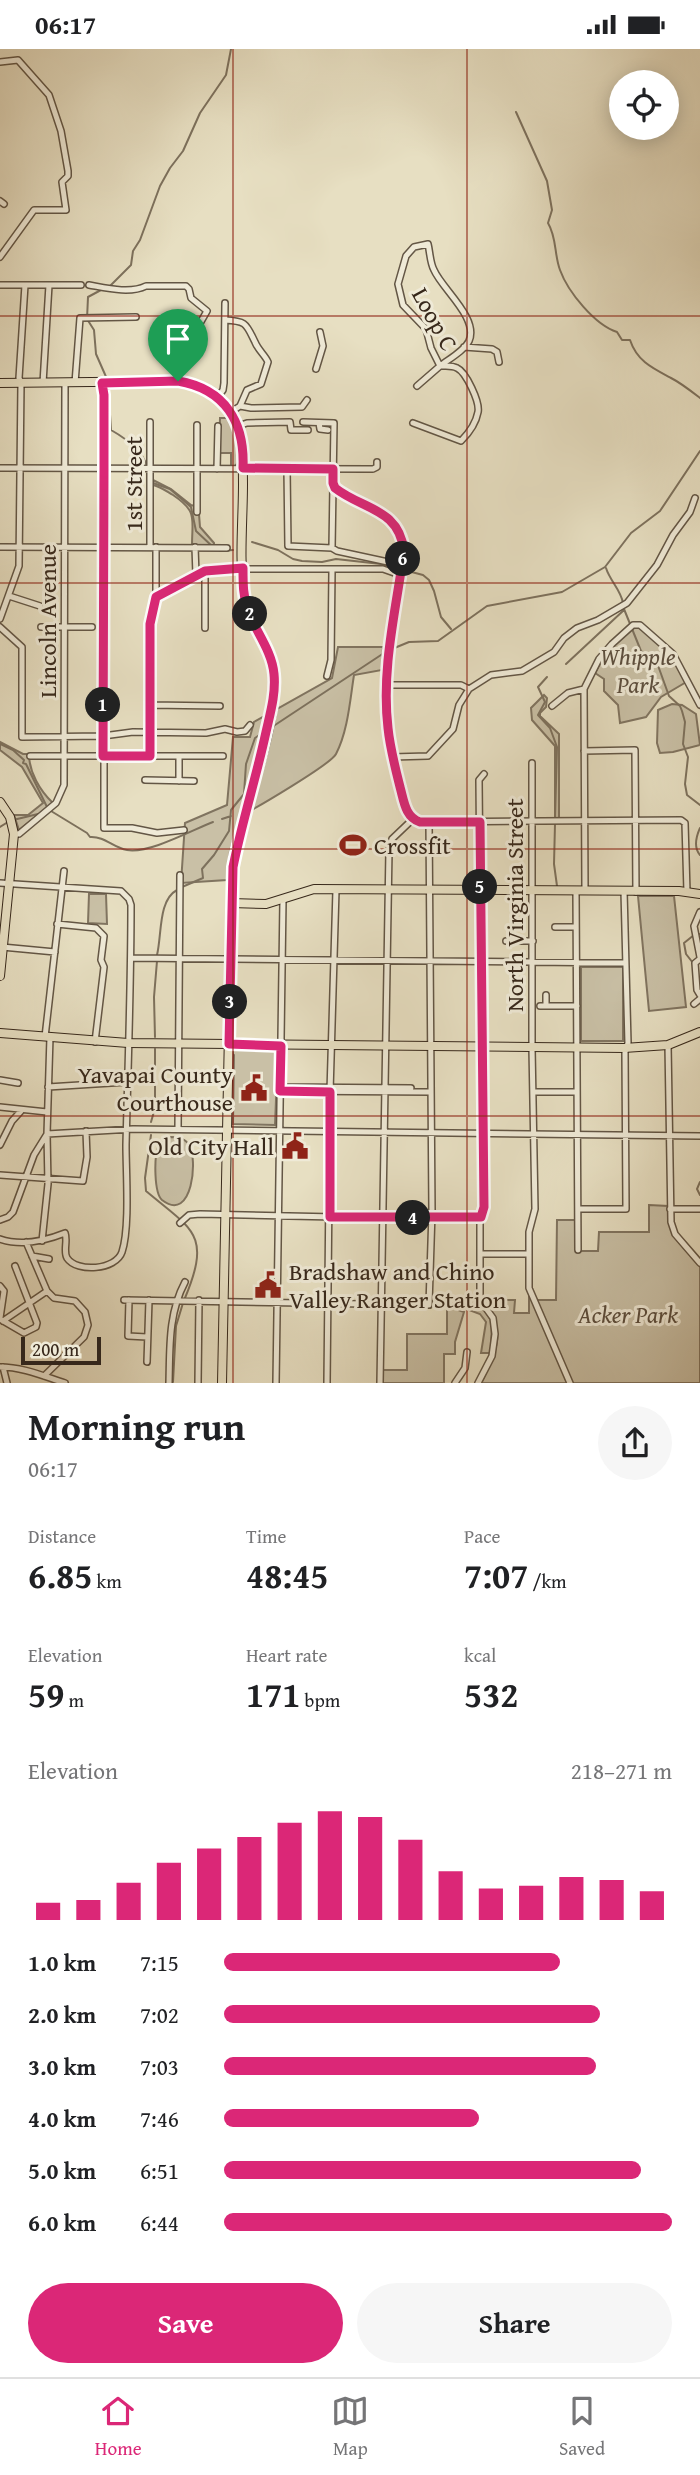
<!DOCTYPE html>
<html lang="en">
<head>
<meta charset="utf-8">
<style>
  body { margin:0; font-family:"Gentium Book Plus",serif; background:#f6f6f6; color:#202124; height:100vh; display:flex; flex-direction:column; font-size:26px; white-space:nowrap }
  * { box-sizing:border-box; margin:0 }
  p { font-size:23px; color:#757577 }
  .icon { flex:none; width:38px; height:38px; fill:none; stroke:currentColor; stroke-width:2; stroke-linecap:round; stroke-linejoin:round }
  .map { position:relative; height:1334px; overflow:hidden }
  .side { display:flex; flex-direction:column; background:#fff; flex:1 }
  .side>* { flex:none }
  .buttons { position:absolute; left:609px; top:21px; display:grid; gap:14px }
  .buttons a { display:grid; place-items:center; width:70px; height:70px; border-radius:50%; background:#fff; box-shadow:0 4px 18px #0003; font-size:35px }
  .scale { position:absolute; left:21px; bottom:18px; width:80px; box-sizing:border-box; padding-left:7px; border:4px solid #37281b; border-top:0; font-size:19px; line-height:24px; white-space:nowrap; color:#37281b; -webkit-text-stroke:5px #efead7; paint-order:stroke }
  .pin { position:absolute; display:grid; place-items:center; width:60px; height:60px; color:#fff; margin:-72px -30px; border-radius:50% 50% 50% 0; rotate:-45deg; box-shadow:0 0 7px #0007 }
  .pin .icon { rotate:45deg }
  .km { position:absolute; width:35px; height:35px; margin:-18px; border-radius:50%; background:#222; color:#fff; font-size:19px; line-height:35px; text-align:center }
  .round { display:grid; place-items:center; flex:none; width:74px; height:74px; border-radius:37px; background:#f6f6f6 }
  .overview { display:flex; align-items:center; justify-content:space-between; height:119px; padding:0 28px }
  h1 { font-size:38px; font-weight:700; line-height:52px }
  .stats { display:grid; grid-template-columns:repeat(3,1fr); gap:10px; height:119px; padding:7px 28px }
  .stats div { display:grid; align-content:center }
  .stats b { font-size:35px; font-weight:700 }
  .stats small { font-size:19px; font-weight:400 }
  .stats p { font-size:19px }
  .chart { height:196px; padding:14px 28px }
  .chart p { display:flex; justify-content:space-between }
  .chart svg { width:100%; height:126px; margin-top:7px; stroke:#db2777; stroke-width:6 }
  .primary-button { display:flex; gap:14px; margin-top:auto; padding:14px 28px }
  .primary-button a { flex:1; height:80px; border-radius:42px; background:#db2777; color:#fff; font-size:28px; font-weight:700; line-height:80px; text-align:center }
  .primary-button a+a { background:#f6f6f6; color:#202124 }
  ul { padding:0 28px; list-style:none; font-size:23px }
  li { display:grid; grid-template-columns:112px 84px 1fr; align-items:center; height:52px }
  li i { height:18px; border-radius:9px; background:#db2777 }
  .status { display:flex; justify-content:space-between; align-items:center; height:49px; padding:0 35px; background:#fff; direction:ltr }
  .status svg { height:19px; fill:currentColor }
  .tab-bar { display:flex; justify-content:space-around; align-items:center; height:98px; border-top:2px solid #e0e0e0; background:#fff; font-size:19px; color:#757577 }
  .tab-bar a { display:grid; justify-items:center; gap:4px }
  .tab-bar .active { color:#db2777 }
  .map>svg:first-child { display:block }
</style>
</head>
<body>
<div class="status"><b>06:17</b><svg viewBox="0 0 49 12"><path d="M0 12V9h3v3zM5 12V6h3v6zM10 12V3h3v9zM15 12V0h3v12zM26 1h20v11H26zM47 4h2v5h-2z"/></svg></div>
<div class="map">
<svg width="700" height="1334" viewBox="0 0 700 1334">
  <rect width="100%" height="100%" fill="#e7dfc2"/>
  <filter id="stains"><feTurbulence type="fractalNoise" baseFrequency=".00286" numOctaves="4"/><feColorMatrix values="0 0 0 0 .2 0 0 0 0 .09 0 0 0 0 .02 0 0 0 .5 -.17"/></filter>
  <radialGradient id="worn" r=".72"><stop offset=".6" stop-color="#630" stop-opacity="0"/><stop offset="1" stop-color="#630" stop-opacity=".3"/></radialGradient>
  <path fill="#c9c0a6" stroke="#807460" stroke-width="2" d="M220 369H230L236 381 239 412 235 417H231V404H219Z
    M153 431 171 440 191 456 195 457 199 465 200 478 214 494V497L192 496C192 469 198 463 173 446 166 442 161 438 153 436Z
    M634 578C659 580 677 613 688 632L661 648 646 668 620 674 618 656 604 642V630L595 624 609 598Z
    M338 598H383L382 621 354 626C350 651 348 682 336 705 331 715 255 760 240 767L230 802 227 831 181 834 185 774 227 756 233 688H250L254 673 332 629Z
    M544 646 547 649 546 658 540 664V667L559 685V769H555V697L532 671 531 659Z
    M672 655 682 656 696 665 700 696 673 703 660 704 657 694 658 661Z
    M0 693 23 705H29C29 723 40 742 53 754L19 781 14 766H28L43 754 22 718 0 701Z
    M89 845H106L107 875 88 874Z
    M638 847H674L686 958 649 962Z
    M581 918H623V992H581Z
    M236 999 278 1000 275 1076 233 1075 234 1006 232 1005V1001Z
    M170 1088C178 1088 185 1089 189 1096 198 1108 193 1175 162 1151 154 1144 154 1109 158 1098 160 1092 165 1090 170 1088Z
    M649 1156 668 1157C672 1191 677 1192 700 1216V1334H481C497 1301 507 1283 483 1251H515L514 1264H529V1244L533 1251H556L557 1171H577V1202H598L599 1183H649Z
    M455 1251H478L492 1273 491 1304H481L486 1273 480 1265 453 1255Z
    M447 1257 464 1263 455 1293V1305H444V1334H383L382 1321H407V1285H447Z"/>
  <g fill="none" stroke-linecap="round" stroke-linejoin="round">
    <path stroke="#7d715d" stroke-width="2" d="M516 63 547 132 552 161 548 174C557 189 554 205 560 221 568 243 595 276 617 283L622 291H630C637 312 652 319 671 329 681 334 691 342 700 349
      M110 237 131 216 133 202 140 191 160 137 170 119 183 102 200 64 226 26 231 0
      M101 241 88 248 87 270 94 281 96 305 107 330
      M108 335 111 381C125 389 142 401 147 417
      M153 434 170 440 191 458 196 482 213 498
      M252 493 278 501 293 510 302 512 322 513 336 510 381 515 423 526 429 531 434 542 441 568 451 580
      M221 502 233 501
      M606 519C610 532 621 541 623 554
      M624 560 641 602 656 611 669 647 680 657 682 662 685 673 683 695 688 708 685 735 687 746 700 756
      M392 600 409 593 438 592 487 557 562 543 605 518 631 484 660 462 700 402
      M566 615 624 561
      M547 628 538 638 545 653 538 666 550 679 557 698 555 769
      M272 678 387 602
      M0 695 13 701 24 711 23 714 26 715 47 758
      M51 762 87 784 90 788C105 787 113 799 127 801 149 805 192 781 213 773
      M222 770 231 767
      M13 771 38 765
      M555 775 554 815 557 837
      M0 778 8 773
      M700 779C696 788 693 798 700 806
      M182 838 203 829 202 820 214 806 229 782 231 761 244 745 246 715 255 689 264 683
      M157 906C162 886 158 851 177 841
      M693 914 686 905 684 894 694 886 700 885
      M155 988 154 948 157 912
      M151 1073 155 1059V1000
      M151 1086 145 1129 146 1142C192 1181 212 1184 185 1249
      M700 1133 697 1140 700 1146
      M173 1333 176 1277 183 1254"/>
    <defs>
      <path id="minor" d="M0 13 18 11 49 46 61 82 68 122V127L62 133 66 161H34L0 208
        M0 152 4 155
        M428 195C430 203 430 214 434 221 442 240 479 269 469 292 464 302 449 310 440 317L431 299 426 280 403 256 398 235 406 207 414 198Z
        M0 236H81
        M89 236C106 239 130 245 146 237H186L189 240 191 249 207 262 195 283 187 289 185 300 182 303 178 332
        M225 271C247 272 246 275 255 293 258 301 265 306 268 313L261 335 247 341 240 357 231 363
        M464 298 492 300 497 303 499 313
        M316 320 323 297 320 283
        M43 334 49 236
        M75 334 80 269 136 268
        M102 334 104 346V779H132L157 784 184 781
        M217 349 223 341 224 334 225 254
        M240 357 251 359 302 358 307 351
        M303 373 334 374 332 499
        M319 374 320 380 328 381
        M413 374 461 392C469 384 476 374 478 363 480 353 466 323 457 319 452 316 446 317 440 317L417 337
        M197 376V463
        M238 377 247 374 290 373 291 381H308
        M0 419 373 420 377 418V413
        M217 420 218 377
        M287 420 288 497 332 499 337 502 402 516
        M333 434C337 442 343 444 351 448 376 461 400 470 404 502 393 584 377 648 398 731 402 744 404 759 413 770
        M0 498 227 499
        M150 498V373
        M195 498 196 526
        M205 521V579
        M9 547 40 557
        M156 548 196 526 214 520H383L400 526
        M0 570 19 517 21 334 19 329 25 236
        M0 578 22 598V688L103 687 133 683 206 684 225 680 237 683 245 682 250 676
        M41 578H92
        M327 627 331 611 332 521
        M386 636H461L469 640
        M150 656 220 657
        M552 657 568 644 584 640
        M584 702 635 701 636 843
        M30 707H223
        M150 707V575L156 548V498
        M179 707V732
        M392 708 428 707 453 680 459 656 469 640 491 626 522 622 554 603 564 589 577 579 598 571 627 554 657 516 673 486 690 463 695 449
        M532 714V999L535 1160 529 1183V1239L570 1334
        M145 731 194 732
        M413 770 429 773 681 771 685 774 687 843
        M14 785H19L56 754 64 736 65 334
        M0 834 121 842 129 850 131 856C131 937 128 1016 126 1096 126 1124 130 1179 122 1203 116 1221 77 1224 67 1209 63 1202 68 1192 65 1184 45 1192 21 1197 0 1190
        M585 841 584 640 599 610 612 595 633 576H640L673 605 700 656
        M576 843 578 1201
        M700 863 694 877 700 908
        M57 875 96 879 104 887 101 911 104 918 95 993
        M555 878H576
        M506 892H533
        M2 898 55 903
        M131 909 625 914
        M700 910 695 914 697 941 700 946
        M546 946V957
        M694 955 700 950
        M540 957H577
        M45 988 64 822
        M668 996 671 1173 675 1185 700 1214
        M0 1031 18 1034
        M48 1038 127 1033
        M280 1038 411 1039
        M280 1042 431 1043
        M534 1043H577
        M0 1058 47 1063
        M178 1080 180 826
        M0 1096 12 1072 21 1062
        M0 1126 83 1132 87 1108 86 1082
        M578 1160H626L625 1003 628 994 624 842
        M670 1160H700
        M0 1171 8 1168 13 1163 34 1106 47 1085 50 988
        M180 1174 189 1166 200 1165 382 1169 481 1168
        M42 1192 48 1135 47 1085 133 1080 700 1087
        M26 1193 47 1242 54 1249 75 1252 85 1263 88 1276 84 1288 44 1327
        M480 1205H529
        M32 1207 49 1210
        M0 1237 4 1242 0 1269
        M124 1251 429 1256 432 1163 429 773
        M129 1251 128 1287 147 1288
        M0 1270 24 1284 36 1278 37 1274 15 1217
        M3 1272 47 1242
        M147 1313 149 1251
        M0 1318C23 1318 43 1327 65 1334
        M3 1318 7 1334
        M169 1334C170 1299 168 1265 185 1233
        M198 1334 199 1251
        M276 1334 283 851
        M327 1334 330 1043 336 841
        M380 1334 389 801 392 790 413 770
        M455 1334 465 1319 467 1303
        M478 1334 492 1307 495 1285 493 1269 480 1251V1171L483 1158 479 731 484 725"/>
      <path id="major" d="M0 334 182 332C239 346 243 384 243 435 243 470 239 511 244 546 249 580 278 604 275 641 269 706 239 767 232 832L222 1334
        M0 753 10 768 14 785 0 927
        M231 854 266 855 314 840 679 842 700 845
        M0 984 128 994 624 999 668 996 700 983"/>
    </defs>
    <use href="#minor" stroke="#635645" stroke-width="8"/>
    <use href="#major" stroke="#37281b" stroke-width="10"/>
    <use href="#minor" stroke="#efead7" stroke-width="5"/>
    <use href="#major" stroke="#e7dfc2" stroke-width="8"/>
  </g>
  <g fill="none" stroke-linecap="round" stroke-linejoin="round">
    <defs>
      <path id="route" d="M178 332C225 340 245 373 243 419L333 420V434L335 439C363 461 399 459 404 502 396 561 381 620 388 679 390 699 395 718 400 738 404 752 405 768 420 773H480L484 1158 481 1168H330V1043L280 1042 281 997 229 995 233 818C242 773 256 729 266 683 270 665 276 645 274 625 272 602 256 583 248 562 243 548 243 534 243 519L205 522 156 548 150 575V707H103L104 420V346L102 334Z"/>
    </defs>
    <use href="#route" stroke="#fff" stroke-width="14"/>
    <use href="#route" stroke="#db2777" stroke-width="9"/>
  </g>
  <path fill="none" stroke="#8f2418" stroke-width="2" stroke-opacity="0.55" d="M233 0V1334M467 0V1334M0 267H700M0 534H700M0 800H700M0 1067H700"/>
  <defs>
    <symbol id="stadium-bare" viewBox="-9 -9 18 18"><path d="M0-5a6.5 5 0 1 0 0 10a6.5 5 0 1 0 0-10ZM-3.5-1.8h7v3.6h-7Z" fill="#8f2418" stroke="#efead7" stroke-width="2.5" paint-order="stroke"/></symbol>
    <symbol id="civic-bare" viewBox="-9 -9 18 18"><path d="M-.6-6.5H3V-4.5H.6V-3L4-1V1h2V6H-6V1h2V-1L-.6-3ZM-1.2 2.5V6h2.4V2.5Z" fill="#8f2418" stroke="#efead7" stroke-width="2.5" paint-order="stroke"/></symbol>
  </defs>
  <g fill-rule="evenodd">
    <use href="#stadium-bare" x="334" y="777" width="38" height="38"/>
    <use href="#civic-bare" x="235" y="1020" width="38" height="38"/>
    <use href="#civic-bare" x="276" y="1078" width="38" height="38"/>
    <use href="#civic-bare" x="249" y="1217" width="38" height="38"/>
  </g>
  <g text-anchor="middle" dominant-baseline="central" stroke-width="6" stroke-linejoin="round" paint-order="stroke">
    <g font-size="24" fill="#37281b" stroke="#efead7">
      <text transform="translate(435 270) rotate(61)">Loop C</text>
      <text transform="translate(133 435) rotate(-90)">1st Street</text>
      <text transform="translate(47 572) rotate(-90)">Lincoln Avenue</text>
      <text transform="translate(514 856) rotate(-90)">North Virginia Street</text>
    </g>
    <g font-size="24" font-style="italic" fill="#5c4e3e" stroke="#efead7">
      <text x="638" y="607">Whipple<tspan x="638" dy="28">Park</tspan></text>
      <text x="628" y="1265">Acker Park</text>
    </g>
    <g font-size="24" fill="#37281b" stroke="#efead7" text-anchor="start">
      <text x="374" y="796">Crossfit</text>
      <text x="233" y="1025" text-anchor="end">Yavapai County<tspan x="233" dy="28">Courthouse</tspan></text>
      <text x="274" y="1097" text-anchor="end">Old City Hall</text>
      <text x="289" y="1222">Bradshaw and Chino<tspan x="289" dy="28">Valley Ranger Station</tspan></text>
    </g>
  </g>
  <rect width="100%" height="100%" filter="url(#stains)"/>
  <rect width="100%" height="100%" fill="url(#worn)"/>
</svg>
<div class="buttons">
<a><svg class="icon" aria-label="locate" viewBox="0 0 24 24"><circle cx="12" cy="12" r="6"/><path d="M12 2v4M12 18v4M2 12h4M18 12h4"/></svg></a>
</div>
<div class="scale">200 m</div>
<div class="pin" style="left:178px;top:332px;background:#1e9e55"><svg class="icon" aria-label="arrive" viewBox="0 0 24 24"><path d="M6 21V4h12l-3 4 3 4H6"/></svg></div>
<b class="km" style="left:103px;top:656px">1</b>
<b class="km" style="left:250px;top:565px">2</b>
<b class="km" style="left:230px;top:953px">3</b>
<b class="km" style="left:413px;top:1169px">4</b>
<b class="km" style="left:480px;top:838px">5</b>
<b class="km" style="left:403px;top:510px">6</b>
</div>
<section class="side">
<div class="overview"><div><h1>Morning run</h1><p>06:17</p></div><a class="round"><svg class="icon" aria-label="share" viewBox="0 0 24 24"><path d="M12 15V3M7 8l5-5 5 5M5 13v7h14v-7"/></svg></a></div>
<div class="stats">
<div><p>Distance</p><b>6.85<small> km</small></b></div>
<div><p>Time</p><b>48:45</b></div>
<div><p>Pace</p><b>7:07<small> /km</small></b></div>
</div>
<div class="stats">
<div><p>Elevation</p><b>59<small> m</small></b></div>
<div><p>Heart rate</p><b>171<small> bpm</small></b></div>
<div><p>kcal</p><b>532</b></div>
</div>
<div class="chart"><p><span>Elevation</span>218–271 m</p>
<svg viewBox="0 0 160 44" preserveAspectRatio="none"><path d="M5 44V38M15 44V37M25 44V31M35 44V24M45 44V19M55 44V15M65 44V10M75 44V6M85 44V8M95 44V16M105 44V27M115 44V33M125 44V32M135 44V29M145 44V30M155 44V34"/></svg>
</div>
<ul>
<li><b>1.0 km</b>7:15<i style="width:75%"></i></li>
<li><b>2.0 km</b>7:02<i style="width:84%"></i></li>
<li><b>3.0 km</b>7:03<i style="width:83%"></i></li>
<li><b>4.0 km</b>7:46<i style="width:57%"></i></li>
<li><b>5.0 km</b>6:51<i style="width:93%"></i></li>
<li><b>6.0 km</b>6:44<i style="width:100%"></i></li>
</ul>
<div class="primary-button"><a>Save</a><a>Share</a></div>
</section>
<nav class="tab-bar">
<a class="active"><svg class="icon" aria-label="home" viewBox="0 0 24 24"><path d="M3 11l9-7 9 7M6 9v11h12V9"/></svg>Home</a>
<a><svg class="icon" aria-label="map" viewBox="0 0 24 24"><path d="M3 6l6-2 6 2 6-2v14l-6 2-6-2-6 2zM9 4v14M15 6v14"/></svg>Map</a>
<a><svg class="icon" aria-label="saved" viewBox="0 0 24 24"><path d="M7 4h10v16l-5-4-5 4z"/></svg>Saved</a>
</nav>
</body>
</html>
